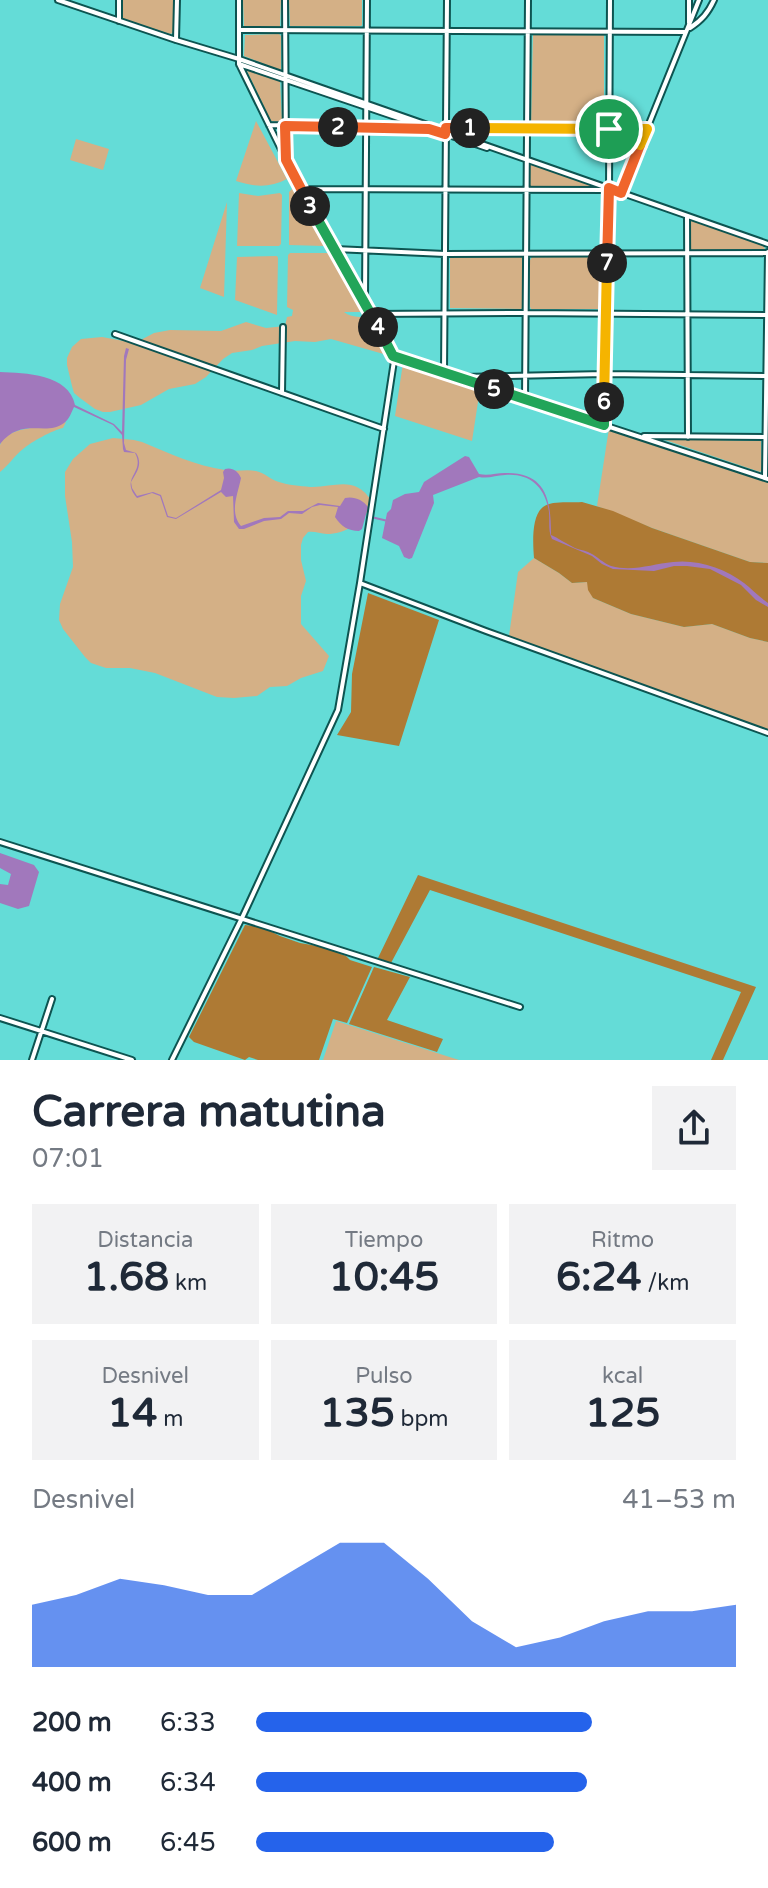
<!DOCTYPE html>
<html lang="es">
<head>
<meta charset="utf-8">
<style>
  body { margin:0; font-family:"Varela Round",sans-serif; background:#f2f2f3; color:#1f2937; height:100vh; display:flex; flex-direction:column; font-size:30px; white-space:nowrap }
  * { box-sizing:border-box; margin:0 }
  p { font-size:26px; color:#747a83 }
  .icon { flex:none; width:44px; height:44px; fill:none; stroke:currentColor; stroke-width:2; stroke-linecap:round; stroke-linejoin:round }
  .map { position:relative; height:1060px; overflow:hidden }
  .details { display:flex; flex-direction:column; background:#fff; flex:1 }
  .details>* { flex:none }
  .pin { position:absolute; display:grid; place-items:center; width:68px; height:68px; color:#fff; margin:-34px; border:4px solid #fff; border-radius:50%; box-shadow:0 2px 8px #0007 }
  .km { position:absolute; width:40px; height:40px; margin:-20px; border-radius:50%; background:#222; color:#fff; font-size:22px; line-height:40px; text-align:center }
  .round { display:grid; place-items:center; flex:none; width:84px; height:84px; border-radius:0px; background:#f2f2f3 }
  .head { display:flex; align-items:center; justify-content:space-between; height:136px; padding:0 32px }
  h1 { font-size:44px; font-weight:700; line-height:60px }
  .stats { display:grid; grid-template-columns:repeat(3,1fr); gap:12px; height:136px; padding:8px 32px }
  .stats div { display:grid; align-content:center; border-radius:0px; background:#f2f2f3; text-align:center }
  .stats b { font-size:40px; font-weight:700 }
  .stats small { font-size:22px; font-weight:400 }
  .stats p { font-size:22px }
  .chart { height:224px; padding:16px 32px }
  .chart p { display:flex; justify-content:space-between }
  .chart svg { width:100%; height:144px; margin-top:8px; fill:#2563eb; opacity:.7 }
  ul { padding:0 32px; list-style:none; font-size:26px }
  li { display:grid; grid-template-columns:128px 96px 1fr; align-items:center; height:60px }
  li i { height:20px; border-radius:10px; background:#2563eb }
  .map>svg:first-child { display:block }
</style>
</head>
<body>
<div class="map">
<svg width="768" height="1060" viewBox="0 0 768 1060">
  <rect width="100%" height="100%" fill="#64dcd7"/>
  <path fill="#d4b086" d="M122 0H174L173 33 170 34 124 19 122 17Z
    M243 0H281L280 27 244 26Z
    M289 0H362V25L361 26H290Z
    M279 34 281 36V69L280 70 244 56 245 35Z
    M533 34 604 35V125L531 124Z
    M249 70 280 81 282 119 280 122 271 121 247 71Z
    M256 121 287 179C270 188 254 187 236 181Z
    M76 139 109 149 103 170 70 160Z
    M530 164 600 188H530L529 186Z
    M293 188 295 189 324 245 323 246 289 245V192Z
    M239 193 258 196 280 193 282 195 281 244 279 246H237Z
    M227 202 224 297 200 288Z
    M692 220 763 245 765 249 692 250 690 249V222Z
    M290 253H328L331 256 362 309 361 312H344C353 319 361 315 369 320L388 354 387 355 331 339 315 342 295 341 262 346 252 350 232 353 223 359 206 377 195 384 169 389 141 405 110 412H103L95 409 80 398 74 393 72 386 67 365V358L72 347 81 339 102 337 135 343 154 333 170 330 221 331 246 322 266 328 285 326 287 317 292 316 293 310 287 307 288 255Z
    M277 256 278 258 277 315 235 300 237 257Z
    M450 257H522L523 307 521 309 450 308Z
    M532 257H601L603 259 601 309H531L530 307V260Z
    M403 363 480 389 472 441 395 416Z
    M66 422 63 428C53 430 31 442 23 449 14 456 8 466 0 472 0 464 0 453 0 445 7 424 49 429 66 422Z
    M609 428 768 481V563L750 562 652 528 597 506Z
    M113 438 134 440 142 442C169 453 196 466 225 470 235 472 246 469 256 471 265 473 271 480 279 482 288 485 300 486 310 487 334 488 355 474 372 502 366 521 346 534 327 534 320 534 315 531 308 532L303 538 301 545V560L306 581 301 596V624L329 656 323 671 301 678 287 686 270 687 257 696 234 698 217 697 155 673 130 668H106L91 663 85 657 63 629 59 620 60 604 73 567 72 542 65 496V472L73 459 90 444Z
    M662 439 761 441 762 470 760 472Z
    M534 558 559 573 572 583 587 582 593 598 631 614 684 627 712 624 750 638 768 642V731L509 636 518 572Z
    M336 1021 459 1060H323Z"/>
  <path fill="#ae7a34" d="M582 502 613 511 652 528 750 562 768 563V642L750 638 712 624 684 627 631 614 593 598 588 590 587 582 572 583 559 573 534 558C533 545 531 516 543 507 551 500 571 503 582 502Z
    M368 593 439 620 399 746 337 735 351 712 352 674Z
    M418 875 756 987 723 1060H711L741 992 430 890 391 963 378 958Z
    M245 925 262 927 280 936 300 943 323 947 346 956 350 960 372 967 347 1023 333 1019 319 1060H258L249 1057 245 1060 194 1042 189 1037Z
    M374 967 410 977 387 1020 443 1039 437 1052 349 1024Z"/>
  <path fill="#a178bc" d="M126 348 129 349 126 360 124 443 126 450 136 453C143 464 137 472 131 482L132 488 137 496 153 492 161 495 168 516 176 518 221 490 224 478 223 472 225 469C232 467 238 471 241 478 238 494 229 512 241 526L264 518 280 517 288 511H303L318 503 340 506 345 498C354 496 363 500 368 507L362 529 359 531C348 531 341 526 335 517L338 507 320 505 312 507 302 514 289 513 281 519 264 521 244 529H239L234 522 233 496 226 497 221 492 176 519 167 517 160 496 152 493 137 498C119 477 146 473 135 453L124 452 123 449 122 435 113 425 74 407C72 411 69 420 64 423 46 437 22 416 0 444V372C25 373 69 374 75 405L114 424 122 432 124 356Z
    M465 456 469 457 479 474C489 476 496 473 505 473 547 472 551 501 551 535 558 538 565 543 573 547 578 550 585 550 590 553 598 557 603 563 611 566 633 572 652 564 673 562 697 559 725 568 744 583 752 589 759 597 768 603V607L756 600 741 585 710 569 687 566H674L654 571 613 569 602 564 592 556 552 539C547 529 551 518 548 507 543 485 528 473 505 475 496 475 489 479 479 477L433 495 434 503 412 558 409 559 404 557 399 546 382 538 387 513 391 509 393 500 405 494 419 492 424 482Z
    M0 853 34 865 39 872 29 906 18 909 0 903V884L8 885 11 874 0 868Z"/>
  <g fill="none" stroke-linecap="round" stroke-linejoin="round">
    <path stroke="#a178bc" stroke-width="2" d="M371 517 388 521"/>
    <defs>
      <path id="minor" d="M58 0 176 40 239 59 768 244
        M285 0 286 158
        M119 21V0
        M689 23V0
        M690 28C702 20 708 13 714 0
        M239 30 686 32
        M176 40 177 0
        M239 64 487 148
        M269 125 422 128
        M446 128 647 129
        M301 189 609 190
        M621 193 699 0
        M687 216 688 437
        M335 249 445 254 768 253
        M365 298 367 0
        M372 314 526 313 768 315
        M115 334 384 429
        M393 356 768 479
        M444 372 447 0
        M463 377 605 374 768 376
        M282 393 283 327
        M525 399 528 0
        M604 425 609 190 610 0
        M644 436 765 437
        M765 477 768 252
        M360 583 486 631 768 733
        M0 842 520 1007
        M0 1018 132 1060
        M32 1060 52 999
        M172 1060 242 918 338 710 360 583 394 361 372 314 297 182 239 64V0"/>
    </defs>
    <use href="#minor" stroke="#0d5451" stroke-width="8"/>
    <use href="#minor" stroke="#fff" stroke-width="4"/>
  </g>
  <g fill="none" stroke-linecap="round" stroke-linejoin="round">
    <defs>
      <path id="split-1" d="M470 128 609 129"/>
      <path id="split-2" d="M338 127 429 129 445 134 446 128H470"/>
      <path id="split-3" d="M310 206 286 160 285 126 338 127"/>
      <path id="split-4" d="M310 206 378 327"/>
      <path id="split-5" d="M378 327 393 356 494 389"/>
      <path id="split-6" d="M494 389 604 425V402"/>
      <path id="split-7" d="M604 402 607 263"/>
      <path id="split-8" d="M607 263 609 188 621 193 640 145"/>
      <path id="split-9" d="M609 129H647L640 145"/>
    </defs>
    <use href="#split-1" stroke="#fff" stroke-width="16"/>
    <use href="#split-2" stroke="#fff" stroke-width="16"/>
    <use href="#split-3" stroke="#fff" stroke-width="16"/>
    <use href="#split-4" stroke="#fff" stroke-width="16"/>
    <use href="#split-5" stroke="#fff" stroke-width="16"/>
    <use href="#split-6" stroke="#fff" stroke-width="16"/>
    <use href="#split-7" stroke="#fff" stroke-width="16"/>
    <use href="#split-8" stroke="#fff" stroke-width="16"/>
    <use href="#split-9" stroke="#fff" stroke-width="16"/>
    <use href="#split-1" stroke="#f5b400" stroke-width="10"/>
    <use href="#split-2" stroke="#f0652b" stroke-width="10"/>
    <use href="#split-3" stroke="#f0652b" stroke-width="10"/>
    <use href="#split-4" stroke="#22a559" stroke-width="10"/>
    <use href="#split-5" stroke="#22a559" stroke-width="10"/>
    <use href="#split-6" stroke="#22a559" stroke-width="10"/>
    <use href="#split-7" stroke="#f5b400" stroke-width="10"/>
    <use href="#split-8" stroke="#f0652b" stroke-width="10"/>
    <use href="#split-9" stroke="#f5b400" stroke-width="10"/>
  </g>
</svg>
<div class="pin" style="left:609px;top:129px;background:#1e9e55"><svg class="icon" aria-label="arrive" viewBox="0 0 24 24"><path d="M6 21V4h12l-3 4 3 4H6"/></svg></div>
<b class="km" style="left:470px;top:128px">1</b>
<b class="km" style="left:338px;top:127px">2</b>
<b class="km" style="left:310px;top:206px">3</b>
<b class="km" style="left:378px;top:327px">4</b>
<b class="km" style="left:494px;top:389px">5</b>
<b class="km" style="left:604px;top:402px">6</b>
<b class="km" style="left:607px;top:263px">7</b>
</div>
<section class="details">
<div class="head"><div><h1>Carrera matutina</h1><p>07:01</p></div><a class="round"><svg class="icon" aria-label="share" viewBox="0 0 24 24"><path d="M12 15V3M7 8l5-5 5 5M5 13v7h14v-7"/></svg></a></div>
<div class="stats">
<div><p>Distancia</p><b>1.68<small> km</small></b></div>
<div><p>Tiempo</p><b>10:45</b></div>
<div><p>Ritmo</p><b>6:24<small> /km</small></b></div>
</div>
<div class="stats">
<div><p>Desnivel</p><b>14<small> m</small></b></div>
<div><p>Pulso</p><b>135<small> bpm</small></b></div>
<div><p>kcal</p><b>125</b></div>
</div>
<div class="chart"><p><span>Desnivel</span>41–53 m</p>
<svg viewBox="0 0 160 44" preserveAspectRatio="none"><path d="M0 44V25L10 22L20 17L30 19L40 22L50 22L60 14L70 6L80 6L90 17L100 30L110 38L120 35L130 30L140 27L150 27L160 25V44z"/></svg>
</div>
<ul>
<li><b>200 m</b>6:33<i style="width:70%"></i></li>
<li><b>400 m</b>6:34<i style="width:69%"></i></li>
<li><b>600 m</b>6:45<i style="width:62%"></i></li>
</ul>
</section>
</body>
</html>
